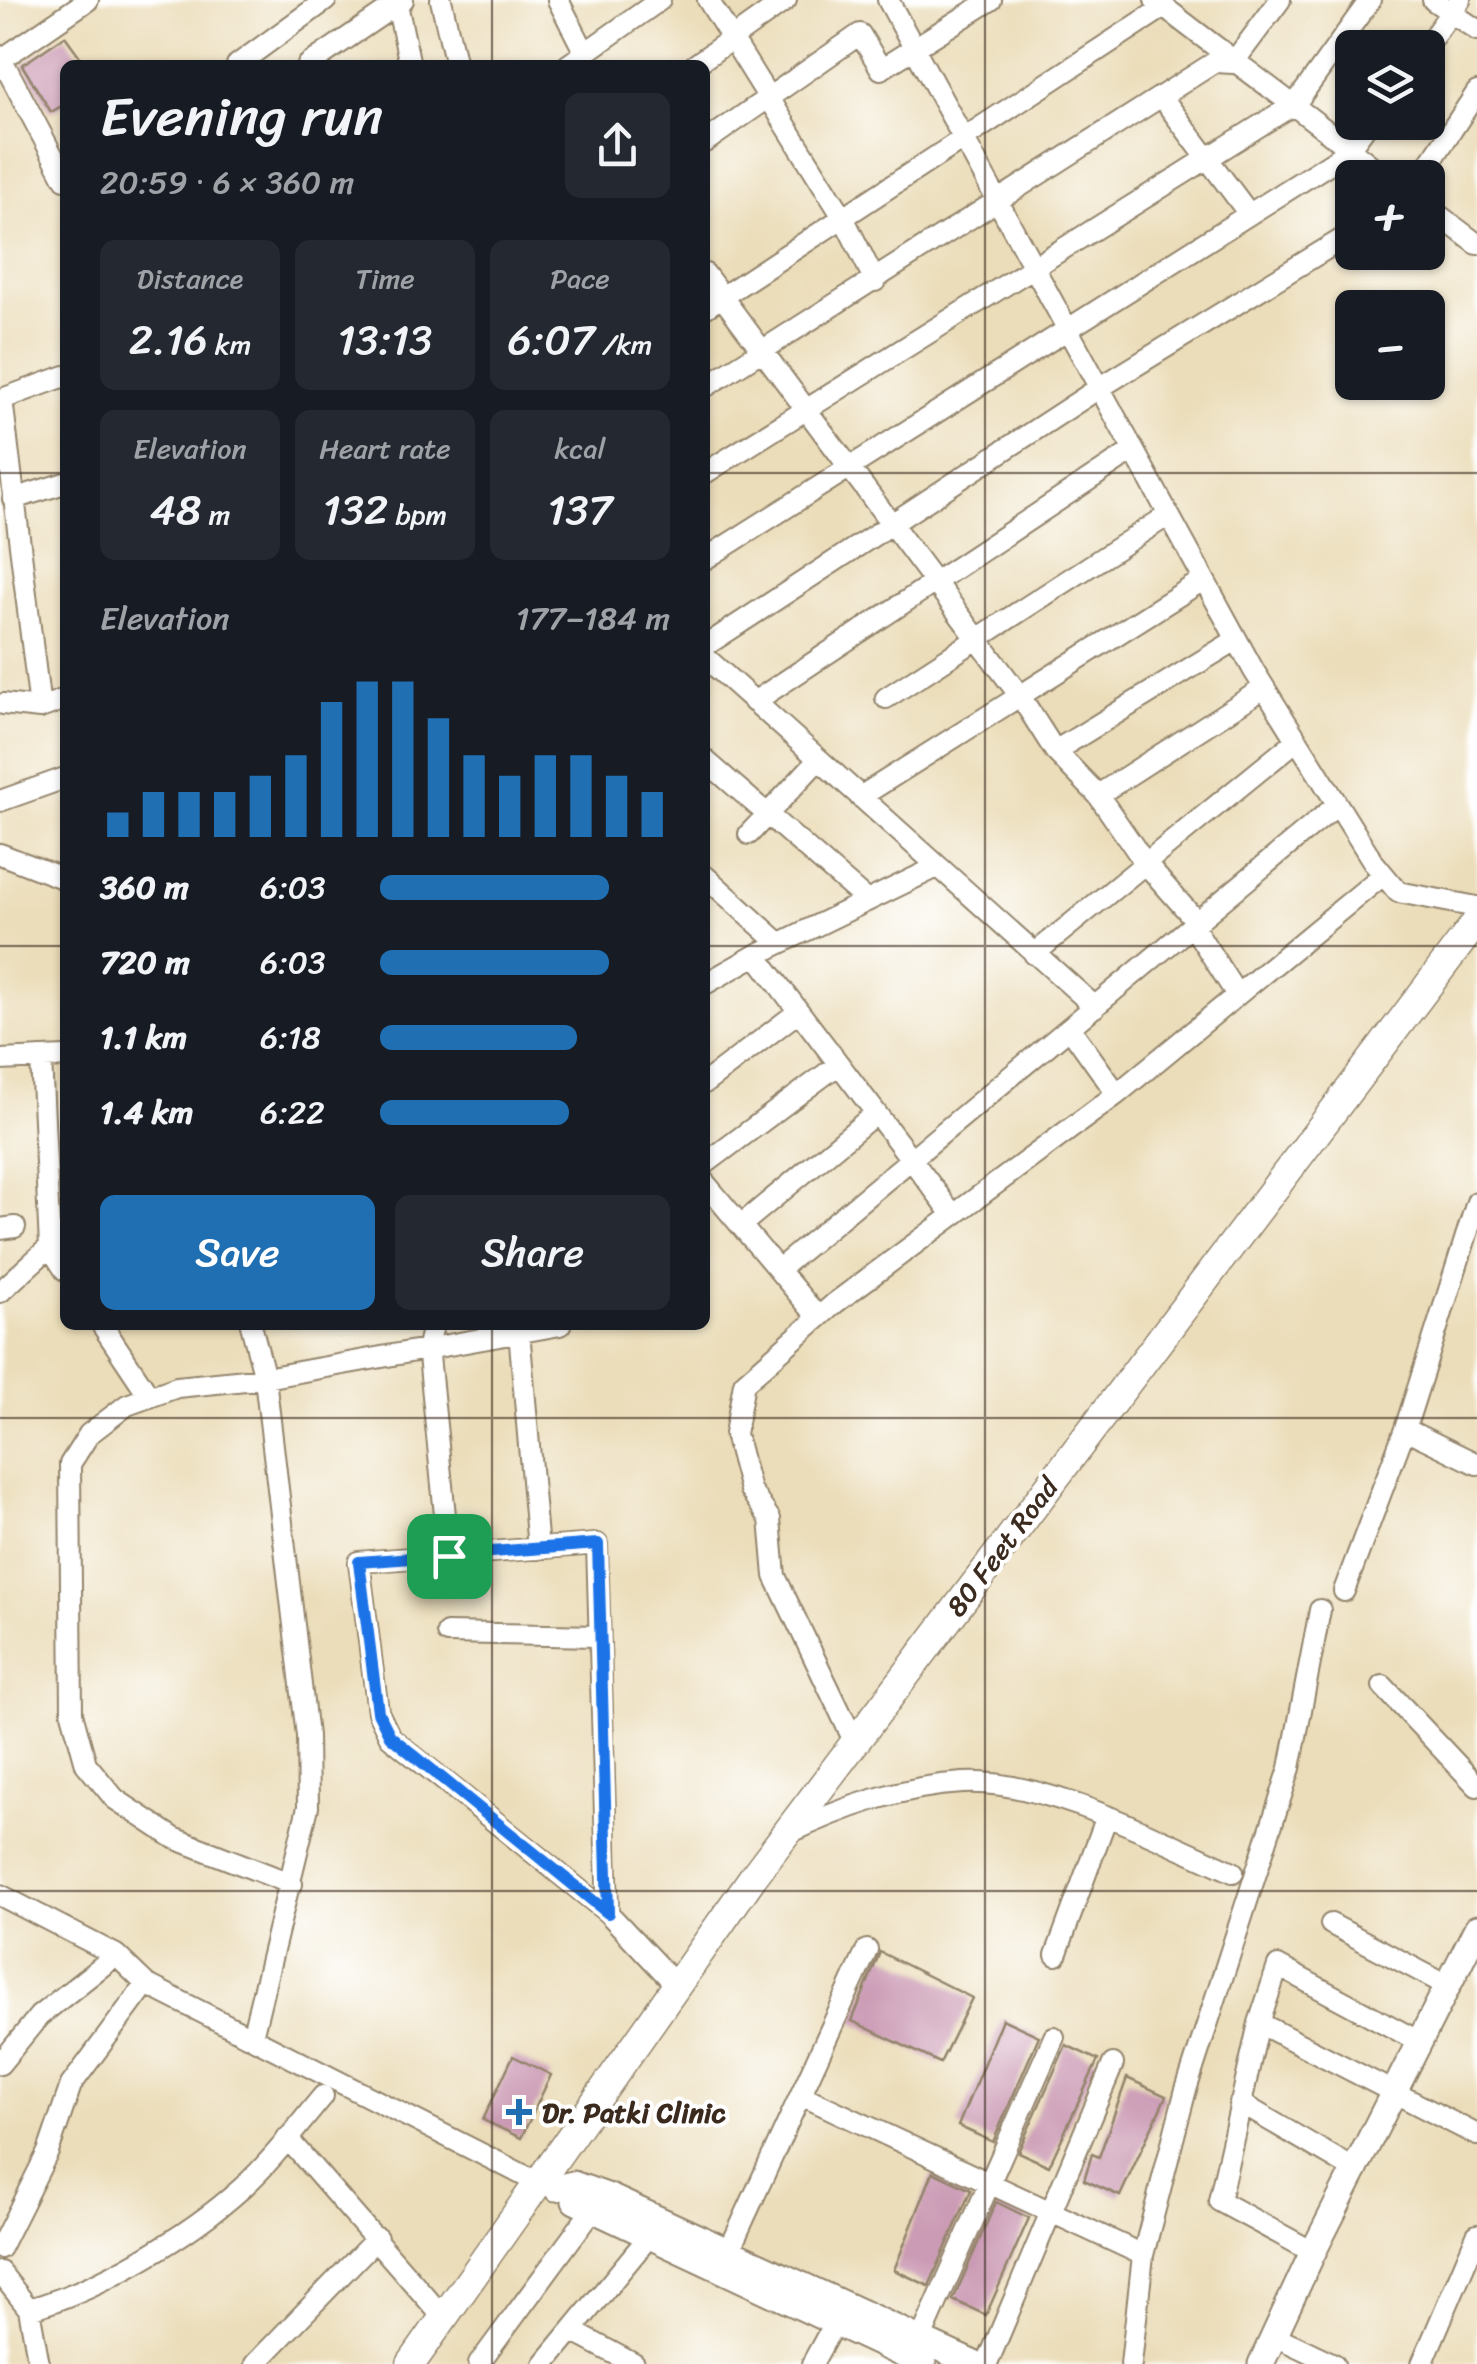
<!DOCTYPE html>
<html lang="en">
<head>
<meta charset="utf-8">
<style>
  body { margin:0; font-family:Sriracha,sans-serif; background:#242831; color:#f1f3f6; height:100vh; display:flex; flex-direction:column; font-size:38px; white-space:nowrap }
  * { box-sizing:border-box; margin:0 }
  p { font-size:32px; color:#9ea1a6 }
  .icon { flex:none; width:55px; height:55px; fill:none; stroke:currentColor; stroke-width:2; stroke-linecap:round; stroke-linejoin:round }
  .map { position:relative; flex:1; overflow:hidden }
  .sheet { position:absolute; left:60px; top:60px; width:650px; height:1270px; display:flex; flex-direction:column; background:#171b24; border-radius:15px; box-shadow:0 2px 8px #0004 }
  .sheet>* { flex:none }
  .tools { position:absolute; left:1335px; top:30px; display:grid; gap:20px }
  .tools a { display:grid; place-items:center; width:110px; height:110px; border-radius:15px; background:#171b24; box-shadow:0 2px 8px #0004; font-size:50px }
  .pin { position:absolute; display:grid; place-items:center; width:85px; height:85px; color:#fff; margin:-42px; border-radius:20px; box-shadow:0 5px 15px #0006 }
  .round { display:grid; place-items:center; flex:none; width:105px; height:105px; border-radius:15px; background:#242831 }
  .headline { display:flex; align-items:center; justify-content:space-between; height:170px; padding:0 40px }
  h1 { font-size:55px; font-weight:600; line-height:75px }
  .figures { display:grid; grid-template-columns:repeat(3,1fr); gap:15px; height:170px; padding:10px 40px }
  .figures div { display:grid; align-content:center; border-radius:15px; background:#242831; text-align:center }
  .figures b { font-size:42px; font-weight:600 }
  .figures small { font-size:28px; font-weight:400 }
  .figures p { font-size:28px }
  .chart { height:280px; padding:20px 40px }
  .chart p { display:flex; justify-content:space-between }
  .chart svg { width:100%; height:180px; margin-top:10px; stroke:#1f6fb2; stroke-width:6 }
  .button { display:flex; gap:20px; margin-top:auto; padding:20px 40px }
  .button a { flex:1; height:115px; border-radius:15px; background:#1f6fb2; color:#fff; font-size:40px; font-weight:600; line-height:115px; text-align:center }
  .button a+a { background:#242831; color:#f1f3f6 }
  ul { padding:0 40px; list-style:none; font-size:32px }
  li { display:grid; grid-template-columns:160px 120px 1fr; align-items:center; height:75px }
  li i { height:25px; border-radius:12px; background:#1f6fb2 }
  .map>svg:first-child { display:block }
</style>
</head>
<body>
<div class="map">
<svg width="1477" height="2364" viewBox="0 0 1477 2364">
  <rect width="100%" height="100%" fill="#fff"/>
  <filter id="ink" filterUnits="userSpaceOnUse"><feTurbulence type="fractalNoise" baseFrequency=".01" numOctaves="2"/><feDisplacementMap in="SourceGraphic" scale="20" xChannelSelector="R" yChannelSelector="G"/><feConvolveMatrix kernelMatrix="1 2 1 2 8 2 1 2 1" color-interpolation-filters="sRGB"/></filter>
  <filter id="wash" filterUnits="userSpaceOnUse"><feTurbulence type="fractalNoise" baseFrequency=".0048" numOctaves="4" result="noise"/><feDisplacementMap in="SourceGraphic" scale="40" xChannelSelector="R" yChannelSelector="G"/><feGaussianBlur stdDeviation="2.25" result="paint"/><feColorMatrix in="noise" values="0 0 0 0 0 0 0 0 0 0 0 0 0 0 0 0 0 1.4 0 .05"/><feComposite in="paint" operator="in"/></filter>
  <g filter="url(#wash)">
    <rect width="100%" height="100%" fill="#ebddb9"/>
    <g id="blocks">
      <path fill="#cb9ab4" d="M65 36 86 65H65V104L51 112 22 65Z
        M880 1952 972 1998 940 2063 852 2021Z
        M1002 2019 1039 2036 993 2142 958 2126Z
        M1066 2045 1098 2060 1049 2166 1018 2152Z
        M513 2056 551 2075 521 2138 483 2120Z
        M1127 2078 1166 2096 1120 2196 1084 2180 1092 2154 1099 2157Z
        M933 2172 971 2190 929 2286 894 2270Z
        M996 2202 1029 2218 986 2315 953 2300Z"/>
    </g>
  </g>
  <g filter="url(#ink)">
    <use href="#blocks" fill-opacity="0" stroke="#93846c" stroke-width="2.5"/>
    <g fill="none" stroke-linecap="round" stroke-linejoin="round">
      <defs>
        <path id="minor" d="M441 0 456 65
          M558 0 585 53
          M708 0 843 217 875 281
          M888 0 1254 671 1374 863 1398 892 1477 907
          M1155 0C1231 60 1311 116 1386 178
          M1433 0 1477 30
          M397 4 410 65
          M1425 48 1460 0
          M0 56 65 179
          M2 59 88 0
          M237 65 326 0
          M308 65 403 0
          M568 65 660 0
          M695 65 786 0
          M1161 96 1249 214
          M705 142 860 34 881 69 991 0
          M1420 178 1477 92
          M1428 207 1477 244
          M705 274 1020 696 1055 751 1098 795 1145 863 1197 922 1193 926 1237 995
          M705 308 1164 7
          M705 387 1215 62 1233 63 1280 0
          M705 473 1296 103 1370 0
          M13 499 65 483
          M705 559 1346 153 1369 122
          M705 646 1096 390 1352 233
          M705 657 1095 1007
          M886 698 1167 516
          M754 702 1131 452
          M3 704 40 708 65 699
          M40 708 2 399 65 376
          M1055 751 1236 640
          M705 760 867 901
          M1098 795 1264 688
          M860 797 1203 580
          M0 801 65 778
          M749 834 818 760
          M0 854 65 879
          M705 876 779 943
          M1034 954 1297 740
          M756 955 937 867
          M705 984 756 955 952 1213
          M1070 1028 1117 1094
          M41 1058 50 1247 65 1270
          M0 1060 65 1057
          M705 1083 798 1012
          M705 1164 839 1064
          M705 1183 818 1317
          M741 1225 876 1113
          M0 1229 15 1227
          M779 1269 1337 805
          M0 1292 65 1233
          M102 1325 150 1397
          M251 1325 265 1378 307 1736 308 1807 252 2037
          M433 1325 428 1346 449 1555
          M519 1331 538 1549
          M1405 1429 1477 1464
          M1344 1591 1405 1429 1477 1202
          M447 1633 598 1636
          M1383 1686 1477 1786
          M855 1743 775 1576 770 1519 750 1490 735 1434 744 1383 835 1303 1117 1094 1383 875
          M787 1834C842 1808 901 1786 963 1783 1043 1778 1161 1840 1233 1872
          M292 1884 174 1838 115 1799 86 1764 72 1713 70 1464 89 1434 127 1405 177 1387 265 1378 560 1325
          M0 1895 116 1955
          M608 1913 597 1544 359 1562 378 1712 390 1737 608 1913 676 1985
          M1331 1924 1448 1986
          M1056 1955 1107 1816
          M1259 2023 1477 2135
          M0 2064 39 2016 116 1955 146 1984
          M801 2095 1143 2255
          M1240 2103 1357 2171
          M287 2138 443 2317
          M0 2248 48 2152 71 2085 146 1984 537 2182
          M1313 2252 1219 2201 1259 2023 1278 1966 1418 2041
          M723 2264 867 1950
          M0 2272 29 2309 39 2364
          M29 2309C98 2290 189 2236 242 2188 272 2161 297 2127 323 2096
          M572 2331 634 2364
          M1275 2336 1334 2364
          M915 2352 1054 2037
          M255 2364 377 2238
          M479 2364 593 2209
          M544 2364 651 2234
          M812 2364 835 2322
          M987 2364 1113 2064
          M1131 2364 1143 2255 1185 2093 1290 1768 1320 1610
          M1422 2364 1477 2235"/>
        <path id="tertiary" d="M556 2188 573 2184 612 2198 974 2364
          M575 2201 923 2364
          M1261 2364 1313 2252 1477 1928"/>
        <path id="secondary" d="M411 2364 753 1877 1477 921"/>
      </defs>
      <use href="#minor" stroke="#93846c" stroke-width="24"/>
      <use href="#tertiary" stroke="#93846c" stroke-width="29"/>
      <use href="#secondary" stroke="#93846c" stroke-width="31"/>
      <use href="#minor" stroke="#fff" stroke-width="20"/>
      <use href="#tertiary" stroke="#fff" stroke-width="25"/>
      <use href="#secondary" stroke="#fff" stroke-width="28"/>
    </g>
  </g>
  <g fill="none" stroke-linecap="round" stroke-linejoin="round" filter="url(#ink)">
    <defs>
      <path id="route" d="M598 1544 608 1913 390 1736 378 1712 359 1562Z"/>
    </defs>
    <use href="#route" stroke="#fff" stroke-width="20"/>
    <use href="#route" stroke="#1a73e8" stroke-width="12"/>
  </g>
  <path fill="none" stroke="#3b2a1e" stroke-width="2.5" stroke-opacity="0.55" d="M492 0V65M985 0V2364M0 473H65M705 473H1477M0 946H65M705 946H1477M492 1325V2364M0 1418H1477M0 1891H1477"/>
  <path fill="#1f6fb2" stroke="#fff" stroke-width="4" d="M514 2097h10v10h10v10h-10v10h-10v-10h-10v-10h10z"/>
  <g text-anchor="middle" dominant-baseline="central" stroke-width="8" stroke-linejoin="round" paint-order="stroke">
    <g font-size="28" fill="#3b2a1e" stroke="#fff">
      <text transform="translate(1002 1547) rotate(-53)">80 Feet Road</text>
    </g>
    <g font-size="28" font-weight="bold" fill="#3b2a1e" stroke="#fff" text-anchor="start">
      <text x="542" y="2112">Dr. Patki Clinic</text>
    </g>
  </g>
</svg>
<div class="tools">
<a><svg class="icon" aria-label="layers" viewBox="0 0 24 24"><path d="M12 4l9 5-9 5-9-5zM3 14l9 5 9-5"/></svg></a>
<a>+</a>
<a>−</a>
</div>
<div class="pin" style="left:449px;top:1556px;background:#1e9e55"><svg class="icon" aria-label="arrive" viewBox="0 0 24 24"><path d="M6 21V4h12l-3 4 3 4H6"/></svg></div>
<section class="sheet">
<div class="headline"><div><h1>Evening run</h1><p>20:59 · 6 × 360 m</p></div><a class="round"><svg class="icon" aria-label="share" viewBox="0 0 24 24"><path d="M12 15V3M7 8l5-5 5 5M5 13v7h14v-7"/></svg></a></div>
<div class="figures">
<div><p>Distance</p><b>2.16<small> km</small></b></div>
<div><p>Time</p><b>13:13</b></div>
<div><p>Pace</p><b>6:07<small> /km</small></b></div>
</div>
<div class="figures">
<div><p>Elevation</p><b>48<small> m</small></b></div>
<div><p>Heart rate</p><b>132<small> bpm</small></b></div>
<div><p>kcal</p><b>137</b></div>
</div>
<div class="chart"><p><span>Elevation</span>177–184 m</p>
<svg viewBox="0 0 160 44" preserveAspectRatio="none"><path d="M5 44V38M15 44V33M25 44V33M35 44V33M45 44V29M55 44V24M65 44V11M75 44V6M85 44V6M95 44V15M105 44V24M115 44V29M125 44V24M135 44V24M145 44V29M155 44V33"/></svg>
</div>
<ul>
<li><b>360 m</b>6:03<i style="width:79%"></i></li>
<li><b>720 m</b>6:03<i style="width:79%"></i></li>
<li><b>1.1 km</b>6:18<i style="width:68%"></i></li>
<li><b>1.4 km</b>6:22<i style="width:65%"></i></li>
</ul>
<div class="button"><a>Save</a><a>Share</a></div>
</section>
</div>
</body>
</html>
